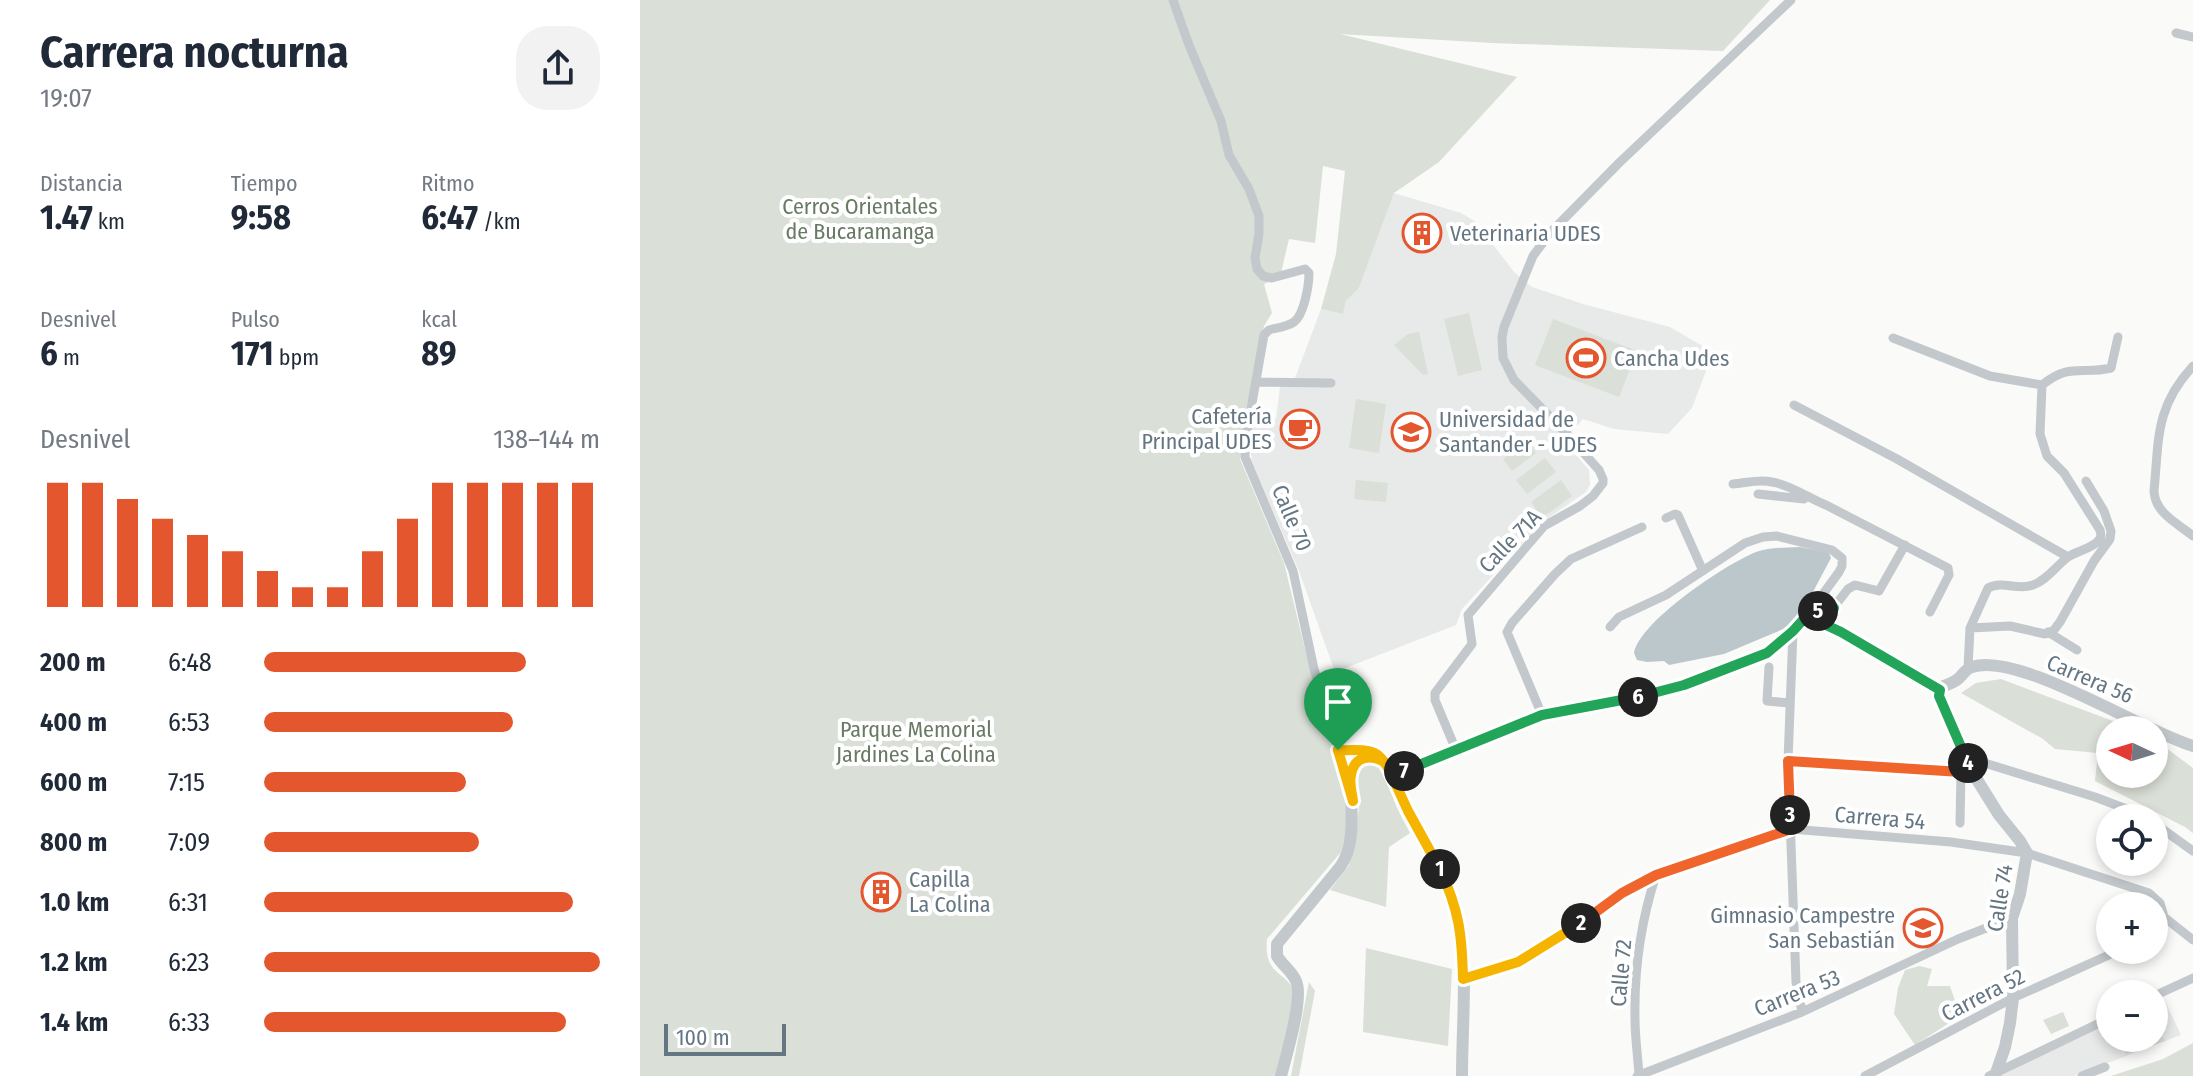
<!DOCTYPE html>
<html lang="es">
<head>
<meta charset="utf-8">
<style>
  body { margin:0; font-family:"Fira Sans Condensed",sans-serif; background:#f2f2f3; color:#1f2937; height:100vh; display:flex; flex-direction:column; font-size:30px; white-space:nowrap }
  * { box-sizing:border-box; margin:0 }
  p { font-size:26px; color:#747a83 }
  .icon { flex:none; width:44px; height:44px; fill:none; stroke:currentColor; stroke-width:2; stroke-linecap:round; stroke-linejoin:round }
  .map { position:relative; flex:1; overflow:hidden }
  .details { display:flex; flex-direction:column; background:#fff; width:640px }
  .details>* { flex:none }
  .needle { width:52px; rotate:274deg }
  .fabs { position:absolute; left:1456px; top:716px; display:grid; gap:16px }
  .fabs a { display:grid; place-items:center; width:72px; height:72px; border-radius:50%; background:#fff; box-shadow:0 4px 12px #0003; font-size:40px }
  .scale { position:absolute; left:24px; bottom:20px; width:122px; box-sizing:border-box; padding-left:8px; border:4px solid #657683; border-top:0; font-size:22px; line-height:28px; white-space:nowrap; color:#657683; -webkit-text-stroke:6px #fff; paint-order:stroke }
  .pin { position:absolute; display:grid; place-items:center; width:68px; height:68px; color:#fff; margin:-82px -34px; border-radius:50% 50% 50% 0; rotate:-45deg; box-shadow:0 0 8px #0007 }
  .pin .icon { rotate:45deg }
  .km { position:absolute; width:40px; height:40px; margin:-20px; border-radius:50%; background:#222; color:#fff; font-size:22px; line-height:40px; text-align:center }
  .round { display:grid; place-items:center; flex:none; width:84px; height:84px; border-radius:32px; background:#f2f2f3 }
  .head { display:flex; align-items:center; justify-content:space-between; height:136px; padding:0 40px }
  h1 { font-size:44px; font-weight:700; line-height:60px }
  .stats { display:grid; grid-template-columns:repeat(3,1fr); gap:12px; height:136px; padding:8px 40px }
  .stats div { display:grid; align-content:center }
  .stats b { font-size:34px; font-weight:700 }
  .stats small { font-size:22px; font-weight:400 }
  .stats p { font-size:22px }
  .chart { height:224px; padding:16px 40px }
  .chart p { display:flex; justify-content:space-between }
  .chart svg { width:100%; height:144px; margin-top:8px; stroke:#e4572e; stroke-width:6 }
  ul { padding:0 40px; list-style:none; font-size:26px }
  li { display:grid; grid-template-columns:128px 96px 1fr; align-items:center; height:60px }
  li i { height:20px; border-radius:10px; background:#e4572e }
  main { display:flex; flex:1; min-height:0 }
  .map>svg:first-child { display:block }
</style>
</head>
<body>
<main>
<section class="details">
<div class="head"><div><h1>Carrera nocturna</h1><p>19:07</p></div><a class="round"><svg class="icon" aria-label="share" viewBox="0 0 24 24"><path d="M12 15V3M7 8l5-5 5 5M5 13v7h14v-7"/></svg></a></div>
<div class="stats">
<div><p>Distancia</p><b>1.47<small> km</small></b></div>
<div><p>Tiempo</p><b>9:58</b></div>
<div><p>Ritmo</p><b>6:47<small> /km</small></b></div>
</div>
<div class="stats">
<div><p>Desnivel</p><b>6<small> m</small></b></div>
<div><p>Pulso</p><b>171<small> bpm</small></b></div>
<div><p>kcal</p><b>89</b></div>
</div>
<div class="chart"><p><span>Desnivel</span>138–144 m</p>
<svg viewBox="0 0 160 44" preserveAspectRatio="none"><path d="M5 44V6M15 44V6M25 44V11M35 44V17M45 44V22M55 44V27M65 44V33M75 44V38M85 44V38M95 44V27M105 44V17M115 44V6M125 44V6M135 44V6M145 44V6M155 44V6"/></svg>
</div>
<ul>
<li><b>200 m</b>6:48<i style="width:78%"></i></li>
<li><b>400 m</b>6:53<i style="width:74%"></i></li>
<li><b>600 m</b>7:15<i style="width:60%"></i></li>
<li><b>800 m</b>7:09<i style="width:64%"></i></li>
<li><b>1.0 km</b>6:31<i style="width:92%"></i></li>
<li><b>1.2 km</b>6:23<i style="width:100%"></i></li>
<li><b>1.4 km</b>6:33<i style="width:90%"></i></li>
</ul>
</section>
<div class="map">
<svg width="1553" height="1076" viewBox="0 0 1553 1076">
  <rect width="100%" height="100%" fill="#fafaf8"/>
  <path fill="#e8e9e9" d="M754 193 821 213 836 222 874 272 892 287 943 304 1030 327 1066 348V371L1052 408 1028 434 974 429 943 419 924 441 949 470 950 485 946 492 901 523 822 609 816 625 695 672 659 571 612 462 610 445 612 426 625 424 636 419 640 387 652 386 681 309 703 314 706 301 719 288Z
    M1524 999 1541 1035 1434 1076H1359L1360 1073 1470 1023V1038H1514V1003Z"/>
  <path fill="#dadfd7" d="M0 0H1130L1083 51 852 43 700 34 877 77 799 162 754 193 719 288 706 301 703 314 681 309 696 254 705 171 683 166 675 243 649 239 640 277 624 284 632 313 624 326 619 348 605 416 600 459 644 563 673 682 707 803 706 834 701 852 627 939C623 978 651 972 654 994 656 1013 641 1056 636 1076H0Z
    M829 313 842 370 818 376 804 319Z
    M913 319 997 351 979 397 895 365Z
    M779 332 788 374 783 375 754 345 768 334Z
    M716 399 746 404 739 453 709 448Z
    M887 441 896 453 872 471 863 459Z
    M905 458 916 472 887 494 876 480Z
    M716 480 748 483 746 502 714 499Z
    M921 480 932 496 902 518 891 502Z
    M1361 679 1497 730H1470V774H1514V739L1553 768V833L1545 827 1455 781 1458 753 1415 749 1403 739 1321 693 1336 683Z
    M727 762C748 764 749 787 755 803 759 813 765 823 770 833L749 847 746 907 690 890 709 865 714 849 719 807 715 778 716 770 720 765Z
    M726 948 812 969 808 1046 723 1032Z
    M1279 966 1292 969 1287 986H1310L1320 1016 1275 1045 1254 1014 1258 988 1265 970Z
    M669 982 675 991 659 1076H651Z
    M1423 1012 1429 1026 1411 1034 1403 1020Z
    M1514 1020 1525 1041 1486 1054 1479 1038H1514Z
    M1553 1043V1076H1471L1523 1059Z"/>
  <path fill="#bbc7cb" d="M1160 547 1189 553 1191 558 1159 618 1148 627 1084 654 1029 665 1024 661 1007 662 997 660 994 653C1000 621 1086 564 1116 552 1130 547 1145 548 1160 547Z"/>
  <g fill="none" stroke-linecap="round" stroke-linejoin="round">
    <path stroke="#c3c8cc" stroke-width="9" d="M533 0 549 45 581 121 589 155 609 189 619 216V234L615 258 617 269 623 276 632 278 665 269 669 273C669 285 664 315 654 322 647 327 636 328 629 330L624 335 605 443V457L653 571 674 669 708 786
      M1536 33 1553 37
      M1253 338 1350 376 1402 385C1431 362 1441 375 1471 368L1478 337
      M1553 366C1515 407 1519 439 1514 491 1515 513 1537 523 1553 536
      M616 382 691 383
      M1154 405 1257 459 1428 557
      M1093 484C1106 483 1119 479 1132 482 1151 485 1168 498 1186 505L1308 568 1309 575 1290 612
      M1118 494 1164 499
      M1026 518 1035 514 1038 515 1063 571
      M1173 608 1180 612H1190L1208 589 1215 585 1239 591 1265 545
      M1167 616 1201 632 1300 690
      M1330 628 1370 626 1405 634 1414 630 1420 622 1454 561 1470 539 1471 531 1464 511 1446 481
      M1153 631 1148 761 1156 982 1162 1012
      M1408 632 1437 650
      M1129 667 1127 701 1150 703
      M1328 668 1330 628 1348 588C1363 580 1378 591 1393 585 1407 580 1416 566 1428 557 1437 551 1450 549 1457 542 1462 537 1461 535 1460 530L1424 473 1407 456 1400 434 1402 385
      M902 715 867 632 872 623 915 574 931 559 1002 527
      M816 750 795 700V693L832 644 828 615 904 526 940 506 953 496 963 483V479L959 470 924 431 874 380 863 358 862 337 864 327 893 256 911 232 980 162 1151 0
      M1325 757 1455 797 1492 811 1505 818
      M1148 761 1321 772 1331 770
      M752 776 902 715 1012 694 1044 685 1127 653 1167 616 1199 572 1202 566V558L1192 550 1137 536 1123 537 1105 543 1026 595 979 617 970 627
      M1320 823 1321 772
      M1514 823 1553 851
      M1524 917 1553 940
      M1514 933 1521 927 1524 917
      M823 979 878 962 925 934 982 893 1016 875 1151 829 1311 842 1387 853 1509 893 1520 903 1524 917
      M1514 996 1553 978
      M997 1076 1162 1012 1318 939 1372 918
      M999 1076C998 1057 995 1038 995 1019 994 970 1001 921 1016 875
      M1225 1076 1373 998 1480 950
      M1349 1076 1470 1018
      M1442 1076 1465 1067"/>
    <path stroke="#c3c8cc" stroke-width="12" d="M698 750H725
      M641 1076C646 1056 664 998 656 981 652 971 642 965 637 956V944L700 867C724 835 701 770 717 755 725 748 736 750 743 759 754 772 759 793 767 808 787 848 814 884 821 930 827 974 822 1031 822 1076
      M1355 1076 1365 1047 1370 1023 1373 998 1372 918 1380 894 1387 853 1380 841 1359 815 1331 770 1299 696 1301 687C1307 685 1313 683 1318 679 1323 675 1325 669 1332 667 1378 651 1502 731 1553 746"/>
  </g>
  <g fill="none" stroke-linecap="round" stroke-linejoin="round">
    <defs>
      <path id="split-1" d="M698 750 713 801C712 793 709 783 711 775 714 755 732 754 746 763L768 811 800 869"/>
      <path id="split-2" d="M800 869C819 910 822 934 823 979L878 962 941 923"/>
      <path id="split-3" d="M941 923 982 893 1016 875 1151 829 1150 815"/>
      <path id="split-4" d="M1150 815 1148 761 1321 772 1331 770 1328 763"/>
      <path id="split-5" d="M1178 611 1173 608 1167 616 1201 632 1300 690 1299 696 1328 763"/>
      <path id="split-6" d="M998 697 1044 685 1127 653 1153 631 1179 602 1190 604 1194 608 1186 613 1178 611"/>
      <path id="split-7" d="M764 771 902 715 998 697"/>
      <path id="split-8" d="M698 750C729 751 738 745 752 776L764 771"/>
    </defs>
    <use href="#split-1" stroke="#fff" stroke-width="16"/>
    <use href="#split-2" stroke="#fff" stroke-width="16"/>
    <use href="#split-3" stroke="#fff" stroke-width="16"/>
    <use href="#split-4" stroke="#fff" stroke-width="16"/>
    <use href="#split-5" stroke="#fff" stroke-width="16"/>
    <use href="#split-6" stroke="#fff" stroke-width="16"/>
    <use href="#split-7" stroke="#fff" stroke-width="16"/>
    <use href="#split-8" stroke="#fff" stroke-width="16"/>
    <use href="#split-1" stroke="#f5b400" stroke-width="10"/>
    <use href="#split-2" stroke="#f5b400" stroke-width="10"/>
    <use href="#split-3" stroke="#f0652b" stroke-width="10"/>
    <use href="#split-4" stroke="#f0652b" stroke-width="10"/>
    <use href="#split-5" stroke="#22a559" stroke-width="10"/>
    <use href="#split-6" stroke="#22a559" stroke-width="10"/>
    <use href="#split-7" stroke="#22a559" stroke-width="10"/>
    <use href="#split-8" stroke="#f5b400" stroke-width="10"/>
  </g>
  <defs>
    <symbol id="building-ring" viewBox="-11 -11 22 22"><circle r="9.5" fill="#fff" stroke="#e4572e" stroke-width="1.5"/><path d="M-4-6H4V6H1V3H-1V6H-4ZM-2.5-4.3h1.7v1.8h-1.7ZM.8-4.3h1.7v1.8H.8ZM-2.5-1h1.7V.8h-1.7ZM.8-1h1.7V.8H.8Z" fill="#e4572e"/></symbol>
    <symbol id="stadium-ring" viewBox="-11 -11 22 22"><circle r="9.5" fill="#fff" stroke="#e4572e" stroke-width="1.5"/><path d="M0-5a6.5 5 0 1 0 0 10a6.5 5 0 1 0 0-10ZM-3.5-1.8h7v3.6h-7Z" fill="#e4572e"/></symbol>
    <symbol id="cafe-ring" viewBox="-11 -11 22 22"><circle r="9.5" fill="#fff" stroke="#e4572e" stroke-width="1.5"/><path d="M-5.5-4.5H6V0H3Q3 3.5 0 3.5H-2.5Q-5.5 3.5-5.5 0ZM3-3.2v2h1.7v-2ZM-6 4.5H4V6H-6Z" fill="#e4572e"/></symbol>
    <symbol id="university-ring" viewBox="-11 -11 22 22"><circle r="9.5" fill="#fff" stroke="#e4572e" stroke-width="1.5"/><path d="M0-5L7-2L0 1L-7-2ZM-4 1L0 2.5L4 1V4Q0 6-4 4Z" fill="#e4572e"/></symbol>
    <symbol id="school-ring" viewBox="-11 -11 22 22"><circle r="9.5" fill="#fff" stroke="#e4572e" stroke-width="1.5"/><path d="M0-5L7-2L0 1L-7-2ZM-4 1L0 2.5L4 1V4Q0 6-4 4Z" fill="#e4572e"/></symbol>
  </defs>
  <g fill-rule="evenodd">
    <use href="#building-ring" x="760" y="211" width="44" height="44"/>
    <use href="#stadium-ring" x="924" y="336" width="44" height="44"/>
    <use href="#cafe-ring" x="638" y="407" width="44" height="44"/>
    <use href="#university-ring" x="749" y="410" width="44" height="44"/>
    <use href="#building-ring" x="219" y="870" width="44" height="44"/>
    <use href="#school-ring" x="1261" y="906" width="44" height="44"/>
  </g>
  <g text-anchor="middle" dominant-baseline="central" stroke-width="8" stroke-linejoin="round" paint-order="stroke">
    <g font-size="22" fill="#687a64" stroke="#fff">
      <text x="220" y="206">Cerros Orientales<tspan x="220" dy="25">de Bucaramanga</tspan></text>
      <text x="276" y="729">Parque Memorial<tspan x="276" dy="25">Jardines La Colina</tspan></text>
    </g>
    <g font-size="22" fill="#657683" stroke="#fff" text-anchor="start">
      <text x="810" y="233">Veterinaria UDES</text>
      <text x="974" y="358">Cancha Udes</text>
      <text x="632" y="416" text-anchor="end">Cafetería<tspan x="632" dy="25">Principal UDES</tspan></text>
      <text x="799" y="419">Universidad de<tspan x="799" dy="25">Santander - UDES</tspan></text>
      <text x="269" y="879">Capilla<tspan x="269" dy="25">La Colina</tspan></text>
      <text x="1255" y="915" text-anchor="end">Gimnasio Campestre<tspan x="1255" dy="25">San Sebastián</tspan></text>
    </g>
    <g font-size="22" fill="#657683" stroke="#fff">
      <text transform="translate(652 518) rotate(67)">Calle 70</text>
      <text transform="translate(870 541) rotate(-46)">Calle 71A</text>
      <text transform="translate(1450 679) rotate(23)">Carrera 56</text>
      <text transform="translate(1240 818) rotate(5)">Carrera 54</text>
      <text transform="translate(1360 898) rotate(-81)">Calle 74</text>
      <text transform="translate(981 973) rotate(-85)">Calle 72</text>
      <text transform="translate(1157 993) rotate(-22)">Carrera 53</text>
      <text transform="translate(1343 995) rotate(-27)">Carrera 52</text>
    </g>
  </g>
</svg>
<div class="fabs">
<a><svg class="needle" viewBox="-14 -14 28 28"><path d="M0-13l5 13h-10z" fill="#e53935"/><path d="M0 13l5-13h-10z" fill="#747a83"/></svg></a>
<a><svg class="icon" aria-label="locate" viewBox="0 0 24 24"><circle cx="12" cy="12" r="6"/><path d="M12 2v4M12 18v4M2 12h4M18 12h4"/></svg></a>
<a>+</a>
<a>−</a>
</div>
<div class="scale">100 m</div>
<div class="pin" style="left:698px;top:750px;background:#1e9e55"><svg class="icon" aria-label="arrive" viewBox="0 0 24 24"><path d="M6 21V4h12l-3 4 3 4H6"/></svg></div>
<b class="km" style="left:800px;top:869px">1</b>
<b class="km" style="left:941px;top:923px">2</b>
<b class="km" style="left:1150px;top:815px">3</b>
<b class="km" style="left:1328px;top:763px">4</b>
<b class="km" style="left:1178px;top:611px">5</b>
<b class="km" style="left:998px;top:697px">6</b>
<b class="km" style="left:764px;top:771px">7</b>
</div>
</main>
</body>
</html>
